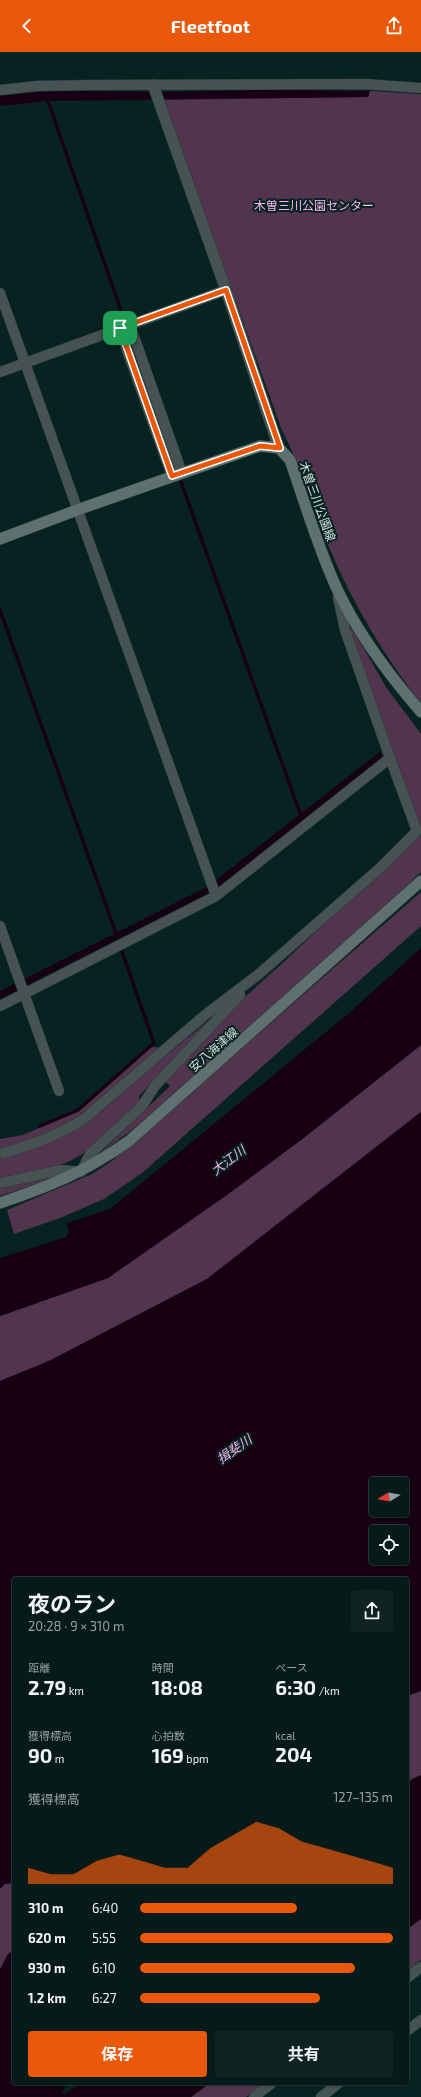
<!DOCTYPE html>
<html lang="ja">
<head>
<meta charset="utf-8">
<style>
  body { margin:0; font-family:"Exo 2","Noto Sans JP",sans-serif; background:#0e2322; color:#f1f3f6; height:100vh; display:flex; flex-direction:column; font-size:15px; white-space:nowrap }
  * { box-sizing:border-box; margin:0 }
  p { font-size:13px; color:#97a1a2 }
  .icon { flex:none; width:22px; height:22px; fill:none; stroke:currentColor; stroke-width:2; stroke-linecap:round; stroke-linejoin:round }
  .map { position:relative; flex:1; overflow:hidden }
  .panel { position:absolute; left:12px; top:1525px; width:397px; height:508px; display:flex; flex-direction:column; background:#051a19; border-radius:4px; box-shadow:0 1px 3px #0004,0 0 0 1px #263838 }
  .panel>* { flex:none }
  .needle { width:26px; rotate:259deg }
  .fabs { position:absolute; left:369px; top:1425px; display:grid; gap:8px }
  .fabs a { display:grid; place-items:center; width:40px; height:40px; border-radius:4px; background:#051a19; box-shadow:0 1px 3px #0004,0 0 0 1px #263838; font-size:20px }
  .pin { position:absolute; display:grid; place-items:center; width:34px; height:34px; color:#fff; margin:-17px; border-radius:8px; box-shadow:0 2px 6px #0006 }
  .round { display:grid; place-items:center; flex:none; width:42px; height:42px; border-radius:4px; background:#0e2322 }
  .headline { display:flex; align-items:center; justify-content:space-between; height:68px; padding:0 16px }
  h1 { font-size:22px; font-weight:700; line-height:30px }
  .stats { display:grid; grid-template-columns:repeat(3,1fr); gap:6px; height:68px; padding:4px 16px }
  .stats div { display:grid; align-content:center }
  .stats b { font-size:20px; font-weight:700 }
  .stats small { font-size:11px; font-weight:400 }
  .stats p { font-size:11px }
  .chart { height:112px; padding:8px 16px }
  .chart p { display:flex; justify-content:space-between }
  .chart svg { width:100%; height:72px; margin-top:4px; fill:#ea580c; opacity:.7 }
  .cta { display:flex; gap:8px; margin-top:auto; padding:8px 16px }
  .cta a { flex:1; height:46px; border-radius:4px; background:#ea580c; color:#fff; font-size:16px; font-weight:700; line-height:46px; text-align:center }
  .cta a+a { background:#0e2322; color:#f1f3f6 }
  ul { padding:0 16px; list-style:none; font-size:13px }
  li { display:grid; grid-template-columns:64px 48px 1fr; align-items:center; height:30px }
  li i { height:10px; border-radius:5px; background:#ea580c }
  header { display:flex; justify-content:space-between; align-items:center; height:52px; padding:0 16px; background:#ea580c; color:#fff; font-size:18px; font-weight:700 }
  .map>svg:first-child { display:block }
</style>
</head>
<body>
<header><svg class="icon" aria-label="back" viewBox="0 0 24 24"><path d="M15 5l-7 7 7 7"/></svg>Fleetfoot<svg class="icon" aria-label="share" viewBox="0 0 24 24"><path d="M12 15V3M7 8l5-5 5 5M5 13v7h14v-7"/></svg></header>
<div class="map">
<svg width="421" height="2045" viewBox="0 0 421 2045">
  <rect width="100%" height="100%" fill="#072321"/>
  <path fill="#53344e" d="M370 39 421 42V652C384 603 352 551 329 495 312 455 301 415 281 376L164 47 368 45Z
    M352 576 386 635 421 682V777L349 577Z
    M421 780V820L375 865 137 1074 97 1104 170 1034 165 1029 226 962 286 908Z
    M421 840V874L142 1121 104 1147 60 1166 14 1182 7 1158 92 1122 112 1109Z
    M221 958 139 1044 140 1050C117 1073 95 1099 63 1112 44 1120 21 1123 0 1128V1101L3 1106 67 1082 173 998Z
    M421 993V1060L207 1227 49 1309 0 1329V1264L108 1226 301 1088Z
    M151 995 163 996 69 1072 0 1099V1087L23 1083 79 1059Z
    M57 1123 43 1130 0 1144V1135Z
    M421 1635V1785L407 1799V1639Z
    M14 1823V1925L0 1934V1825Z
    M421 1867V1908L407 1919V1877Z
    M210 2031H264L246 2045H191Z"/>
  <path fill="#180014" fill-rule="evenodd" d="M265 38 370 39 368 45 48 49 0 54V44L47 39 164 40Z
    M381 699 382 706 219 836 0 947V939L207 835Z
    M421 896V993L301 1088 227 1143 108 1226 0 1264V1206L66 1185 69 1180 67 1171 110 1157 349 961Z
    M421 1060V1639L407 1644V1527H14V1831L5 1832 0 1837V1329L49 1309 207 1227ZM376 1432H402V1458H376ZM376 1480H402V1506H376Z
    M421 1723V1867L407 1877V1732L412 1727Z
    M14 1898V2031H68L62 2040 65 2042 80 2031H210L191 2045H0V1917L8 1902Z"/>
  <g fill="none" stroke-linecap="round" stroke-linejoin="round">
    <path stroke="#180014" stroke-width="3.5" d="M48 49 125 270
      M181 430 300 761
      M0 558 117 884
      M40 1074 78 1058 154 991 121 897"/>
    <defs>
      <path id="minor" d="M0 38 37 34 92 33 364 32 421 36
        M0 241 216 844
        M130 273 182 421
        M119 276 172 424
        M0 320 226 238
        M0 874 59 1039
        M0 954 216 844 390 706 345 578 338 545
        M4 1101C33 1092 60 1083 85 1066L205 963 259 922 380 816 417 779 390 706
        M0 1131 61 1118 81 1120 90 1102 142 1054 155 1034 240 943
        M407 1926 421 1915
        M407 1979 421 1968
        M254 2045 272 2031
        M321 2045 339 2031"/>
      <path id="tertiary" d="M153 33 226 238 279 396"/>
      <path id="secondary" d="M0 487 77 458 260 394 279 396 290 408C305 451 318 496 337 537 358 582 389 623 421 660
        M0 1151C50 1134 85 1120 129 1089L421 829"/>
    </defs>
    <use href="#minor" stroke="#233e3c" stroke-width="11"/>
    <use href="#tertiary" stroke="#233e3c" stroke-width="12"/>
    <use href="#secondary" stroke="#233e3c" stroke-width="12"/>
    <use href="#minor" stroke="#475352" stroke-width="10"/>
    <use href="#tertiary" stroke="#475352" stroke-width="11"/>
    <use href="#secondary" stroke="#5e706f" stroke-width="11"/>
  </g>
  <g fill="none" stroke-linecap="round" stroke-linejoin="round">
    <defs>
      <path id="route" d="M226 238 280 396 260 394 172 424 120 276Z"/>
    </defs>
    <use href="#route" stroke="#fff" stroke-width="8"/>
    <use href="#route" stroke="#ea580c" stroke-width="5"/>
  </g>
  <g text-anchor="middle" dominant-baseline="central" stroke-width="4" stroke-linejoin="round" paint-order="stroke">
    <g font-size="12" fill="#febaf0" stroke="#072321">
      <text x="314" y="153">木曽三川公園センター</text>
    </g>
    <g font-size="12" fill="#d2e1e0" stroke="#072321">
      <text transform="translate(318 449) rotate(70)">木曽三川公園線</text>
      <text transform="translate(213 997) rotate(-41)">安八海津線</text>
    </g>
    <g font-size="13" font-style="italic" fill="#f7b3e9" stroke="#072321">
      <text transform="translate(228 1108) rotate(-37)">大江川</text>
      <text transform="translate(234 1397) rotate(-35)">揖斐川</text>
    </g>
  </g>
</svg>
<div class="fabs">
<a><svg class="needle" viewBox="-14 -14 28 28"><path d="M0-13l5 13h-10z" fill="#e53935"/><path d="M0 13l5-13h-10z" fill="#97a1a2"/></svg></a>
<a><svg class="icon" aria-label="locate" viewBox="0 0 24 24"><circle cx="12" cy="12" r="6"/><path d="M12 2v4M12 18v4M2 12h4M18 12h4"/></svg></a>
</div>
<div class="pin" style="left:120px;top:276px;background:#1e9e55"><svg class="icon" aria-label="arrive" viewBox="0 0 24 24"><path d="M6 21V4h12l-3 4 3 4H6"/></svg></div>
<section class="panel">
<div class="headline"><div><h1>夜のラン</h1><p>20:28 · 9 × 310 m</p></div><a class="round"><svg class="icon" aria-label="share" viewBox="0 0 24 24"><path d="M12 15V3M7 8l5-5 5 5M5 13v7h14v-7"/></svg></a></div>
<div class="stats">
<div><p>距離</p><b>2.79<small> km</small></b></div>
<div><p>時間</p><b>18:08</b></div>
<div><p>ペース</p><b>6:30<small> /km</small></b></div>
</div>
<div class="stats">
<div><p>獲得標高</p><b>90<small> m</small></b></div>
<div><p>心拍数</p><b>169<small> bpm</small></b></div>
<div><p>kcal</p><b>204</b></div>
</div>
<div class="chart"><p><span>獲得標高</span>127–135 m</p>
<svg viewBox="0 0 160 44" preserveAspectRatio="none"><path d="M0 44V34L10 38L20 38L30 30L40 26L50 30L60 34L70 34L80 22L90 14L100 6L110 10L120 18L130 22L140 26L150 30L160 34V44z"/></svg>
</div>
<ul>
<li><b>310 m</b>6:40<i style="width:62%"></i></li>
<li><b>620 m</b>5:55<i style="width:100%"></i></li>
<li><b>930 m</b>6:10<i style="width:85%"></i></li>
<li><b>1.2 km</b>6:27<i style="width:71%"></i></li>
</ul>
<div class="cta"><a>保存</a><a>共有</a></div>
</section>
</div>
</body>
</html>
